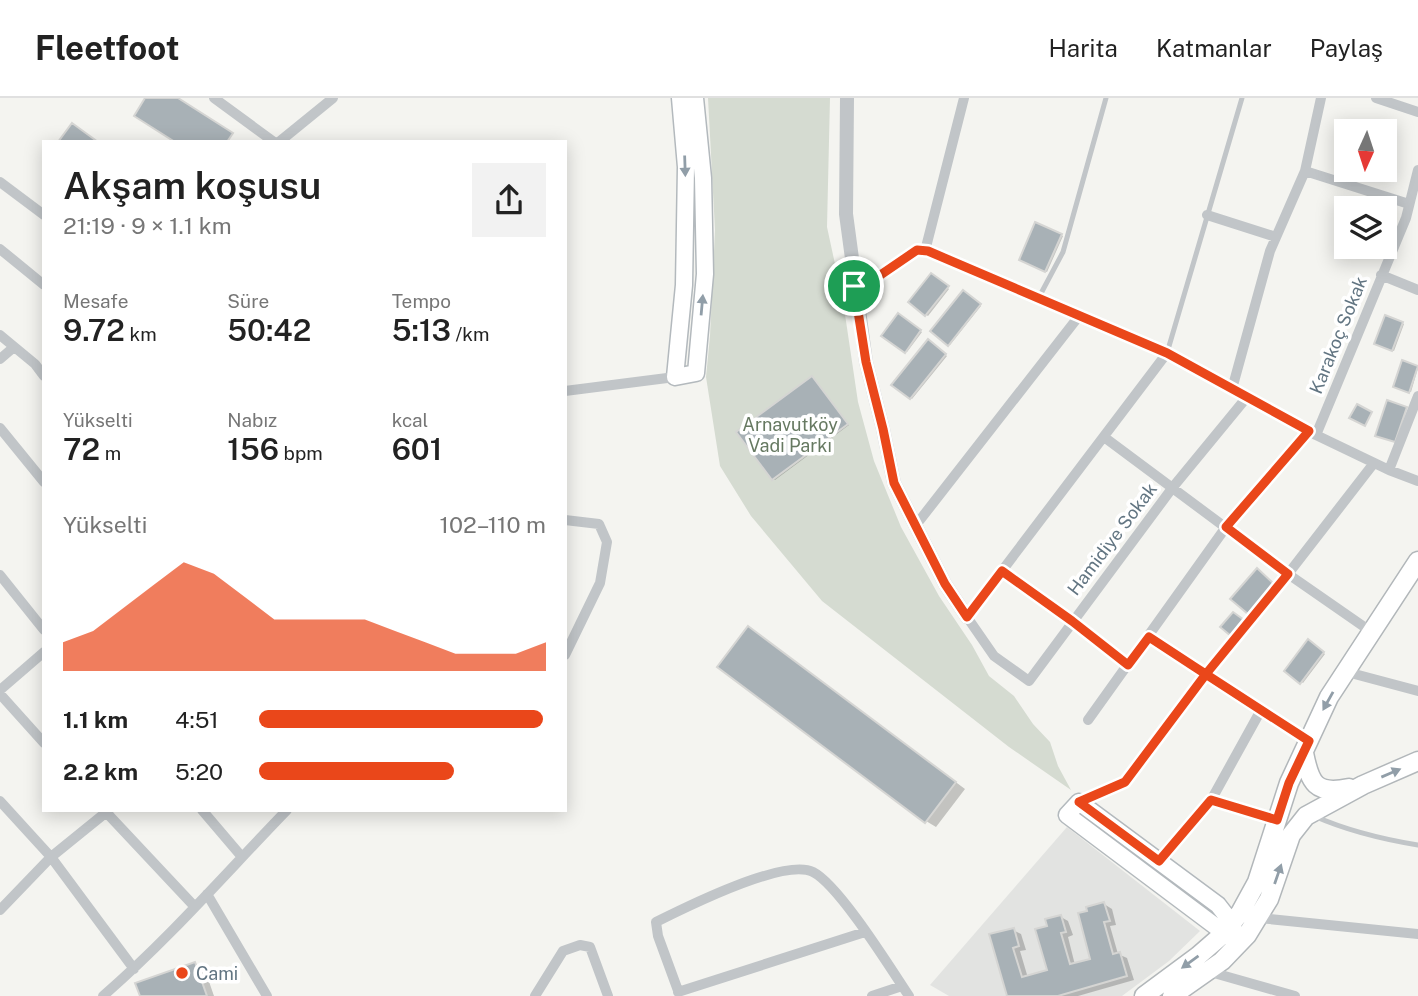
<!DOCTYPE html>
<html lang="tr">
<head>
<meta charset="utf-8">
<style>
  body { margin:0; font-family:"Public Sans",sans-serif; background:#f2f2f2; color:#222; height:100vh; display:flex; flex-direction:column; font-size:26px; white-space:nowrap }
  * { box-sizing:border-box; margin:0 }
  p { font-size:23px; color:#767676 }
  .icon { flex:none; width:38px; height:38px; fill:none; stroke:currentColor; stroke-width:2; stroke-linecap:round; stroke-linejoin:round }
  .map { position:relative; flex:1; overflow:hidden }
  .sheet { position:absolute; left:42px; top:42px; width:525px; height:672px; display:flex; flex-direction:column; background:#fff; border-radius:0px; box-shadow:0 4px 18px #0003 }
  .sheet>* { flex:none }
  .needle { width:46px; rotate:183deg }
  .tools { position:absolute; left:1334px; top:21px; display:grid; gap:14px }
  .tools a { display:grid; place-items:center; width:63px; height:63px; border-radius:0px; background:#fff; box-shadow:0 4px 18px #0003; font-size:35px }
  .pin { position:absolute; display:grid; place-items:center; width:60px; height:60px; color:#fff; margin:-30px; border:4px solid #fff; border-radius:50%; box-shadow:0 2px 7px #0007 }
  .round { display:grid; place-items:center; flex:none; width:74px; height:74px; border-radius:0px; background:#f2f2f2 }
  .summary { display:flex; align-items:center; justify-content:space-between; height:119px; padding:0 21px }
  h1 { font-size:38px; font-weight:600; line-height:52px }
  .metrics { display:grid; grid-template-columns:repeat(3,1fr); gap:10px; height:119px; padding:7px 21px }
  .metrics div { display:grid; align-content:center }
  .metrics b { font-size:30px; font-weight:600 }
  .metrics small { font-size:19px; font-weight:400 }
  .metrics p { font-size:19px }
  .chart { height:196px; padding:14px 21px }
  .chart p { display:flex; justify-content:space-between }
  .chart svg { width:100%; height:126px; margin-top:7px; fill:#ea471a; opacity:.7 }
  ul { padding:0 21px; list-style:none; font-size:23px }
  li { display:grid; grid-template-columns:112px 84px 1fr; align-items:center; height:52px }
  li i { height:18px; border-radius:9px; background:#ea471a }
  header { display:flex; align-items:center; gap:42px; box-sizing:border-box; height:98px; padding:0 35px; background:#fff; border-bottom:2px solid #e0e0e0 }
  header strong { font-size:33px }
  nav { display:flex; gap:38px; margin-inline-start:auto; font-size:24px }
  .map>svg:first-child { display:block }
</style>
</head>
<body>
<header>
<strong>Fleetfoot</strong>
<nav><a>Harita</a><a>Katmanlar</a><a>Paylaş</a></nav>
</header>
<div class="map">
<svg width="1418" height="898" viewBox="0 0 1418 898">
  <rect width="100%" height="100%" fill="#f4f4f0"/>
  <path fill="#e2e3e1" d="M1067 729 1200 833 1169 863 1122 898H949L930 887Z"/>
  <path fill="#d5dbd1" d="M708 0H830L827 129 843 203 858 304 874 363 901 429 939 498 972 547 989 578 1014 598 1033 626 1050 644 1058 668 1071 692 1009 649 822 503 751 418 720 368 706 279 710 238 715 132Z"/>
  <path fill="#0003" d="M1036 126 1063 138 1047 174 1021 162Z
    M932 177 949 191 928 218 910 204Z
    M964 194 981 208 950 247 933 233Z
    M898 218 922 234 907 254 884 238Z
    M1386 219 1404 226 1394 253 1376 246Z
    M929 243 947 258 912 301 894 286Z
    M1403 264 1418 270 1411 294 1395 288Z
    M814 281 849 327 775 382 773 381Z
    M749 530 965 691 936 729 926 723Z
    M1308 543 1325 556 1303 585 1286 573Z
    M1104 806 1112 811 1116 827 1110 828 1118 856 1127 860 1134 882 1078 898H1009L1013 832 1021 836 1026 852 1020 853 1028 880 1049 874V829L1061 819 1068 823 1073 837 1068 839 1075 867 1093 862Z
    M195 866 205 872 214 898H142Z"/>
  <path fill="#a8b1b6" stroke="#d5d5d3" stroke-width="2" d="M145 0H178L233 35 227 44H175L134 18Z
    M72 25 98 44H58Z
    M1035 124 1062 136 1045 174 1019 162Z
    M931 175 949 188 925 218 908 204Z
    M963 192 981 206 948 248 930 233Z
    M898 215 921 232 905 255 881 238Z
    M1385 217 1403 224 1392 253 1374 246Z
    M928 241 946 256 910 301 891 287Z
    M1402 262 1418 268 1409 295 1393 289Z
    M812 278 848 326 772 382 736 334Z
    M1387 302 1407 309 1395 344 1375 338Z
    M1357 306 1372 314 1365 328 1349 320Z
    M1257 470 1274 486 1248 516 1230 501Z
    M1233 514 1244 522 1231 538 1220 529Z
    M748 528 956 684 925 725 717 569Z
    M1308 541 1324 554 1300 586 1284 573Z
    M1104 804 1110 823 1104 824 1113 856 1120 854 1127 878 1058 898H1007L989 836 1014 830 1019 848 1013 850 1022 879 1047 872 1035 831 1047 828 1045 821 1061 817 1066 834 1061 835 1070 866 1090 861 1078 815 1087 813 1086 809Z
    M195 864 207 898H140L135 885Z"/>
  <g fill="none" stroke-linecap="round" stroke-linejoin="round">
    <defs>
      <path id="secondary" d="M680 0 686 69 684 187 675 279 696 275 705 176 703 80 695 0
        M1079 704 1218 807 1232 825 1239 846 1067 717Z"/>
      <path id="primary" d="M1304 655C1310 685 1315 697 1349 690
        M1144 898 1198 858 1221 838 1240 815 1257 784 1289 685 1329 599 1418 463
        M1172 898 1222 863 1247 837 1269 801 1291 737 1306 718 1363 687 1418 663"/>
    </defs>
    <use href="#secondary" stroke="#b3b9bd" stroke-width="19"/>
    <use href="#primary" stroke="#b2b7ba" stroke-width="21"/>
    <path stroke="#c1c5c8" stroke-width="5" d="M1038 201 1063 154 1106 0
      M1167 255 1242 0
      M1314 718C1348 733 1381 741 1418 747"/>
    <path stroke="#c1c5c8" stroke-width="10" d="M214 0 274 44
      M1376 0 1418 14
      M279 44 333 0
      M1305 73 1409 106
      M0 84 44 117
      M1207 117 1276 139
      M0 151 44 187
      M925 153 964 0
      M1381 177 1418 192
      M854 188 876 180 917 152 928 153 1167 255 1316 337 1389 372 1418 383
      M0 237 35 266 44 278
      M1167 255 967 519 994 558 1029 583 1173 389 1247 299
      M0 261 14 249
      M1232 291 1270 153 1305 73 1321 0
      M565 293 675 279
      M0 330 44 384
      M1316 337 1406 120 1418 72
      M1104 339 1288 476 1373 535
      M1389 372 1418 298
      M565 422 599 426 607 444 600 485 565 557
      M916 427 1079 218
      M1002 473 1072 523 1128 567
      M0 477 44 532
      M1149 539 1309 643
      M1347 574 1418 593
      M0 592 44 554
      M0 596 44 645
      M1088 622 1226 429 1309 333
      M1211 702 1277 721
      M0 703 51 759 134 871
      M1079 704 1125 684 1206 576 1288 476 1374 365
      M104 712 195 809
      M202 712 242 759
      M1159 763 1209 706 1261 612
      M207 796 267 898
      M0 812 51 759 109 712
      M1259 820 1418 836
      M1207 873 1295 898
      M678 894 865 834
      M103 898C169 841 226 775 287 712
      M535 898 563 853 580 847 590 849 608 898
      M680 898 658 838 656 824C686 809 784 760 813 774 839 787 891 871 909 898
      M872 898 902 888"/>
    <path stroke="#c1c5c8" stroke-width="14" d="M847 0 846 116 866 264 883 331 894 385 945 486 967 519"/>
    <use href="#secondary" stroke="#fff" stroke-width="16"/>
    <use href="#primary" stroke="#fff" stroke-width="18"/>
  </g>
  <defs><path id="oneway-solid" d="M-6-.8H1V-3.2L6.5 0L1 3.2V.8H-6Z" transform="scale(1.75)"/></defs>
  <g fill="#919ea8">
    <use href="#oneway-solid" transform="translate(685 68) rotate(88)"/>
    <use href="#oneway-solid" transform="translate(702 207) rotate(-85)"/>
    <use href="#oneway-solid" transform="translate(1328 603) rotate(119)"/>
    <use href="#oneway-solid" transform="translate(1391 675) rotate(-23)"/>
    <use href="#oneway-solid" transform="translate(1278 776) rotate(-71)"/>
    <use href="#oneway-solid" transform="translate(1190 864) rotate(144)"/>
  </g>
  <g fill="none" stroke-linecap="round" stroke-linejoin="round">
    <defs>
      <path id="route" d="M854 188 866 264 883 331 894 385 945 486 967 519 1002 473 1072 523 1128 567 1149 539C1202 574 1255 608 1309 643L1289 685 1277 722 1211 702 1159 763 1079 704 1125 684 1206 576 1288 476 1226 429 1309 333 1167 255 928 153 917 152 876 180 854 188"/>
    </defs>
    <use href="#route" stroke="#fff" stroke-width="14"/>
    <use href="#route" stroke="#ea471a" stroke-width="9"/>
  </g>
  <circle fill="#ea471a" stroke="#fff" stroke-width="2.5" cx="182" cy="875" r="7"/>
  <g text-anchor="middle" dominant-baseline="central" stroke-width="7" stroke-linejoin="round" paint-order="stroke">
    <g font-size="18" fill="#627582" stroke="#fff">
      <text transform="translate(1338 237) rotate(-68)">Karakoç Sokak</text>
      <text transform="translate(1112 441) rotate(-53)">Hamidiye Sokak</text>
    </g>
    <g font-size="18" fill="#667961" stroke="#fff">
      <text x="790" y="326">Arnavutköy<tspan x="790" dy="21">Vadi Parkı</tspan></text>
    </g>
    <g font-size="18" fill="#627582" stroke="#fff" text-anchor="start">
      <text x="196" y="875">Cami</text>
    </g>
  </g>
</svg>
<div class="tools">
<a><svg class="needle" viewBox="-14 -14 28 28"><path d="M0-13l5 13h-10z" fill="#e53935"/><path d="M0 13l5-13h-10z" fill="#767676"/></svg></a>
<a><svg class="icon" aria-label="layers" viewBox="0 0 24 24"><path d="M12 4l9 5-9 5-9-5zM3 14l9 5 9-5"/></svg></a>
</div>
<div class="pin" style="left:854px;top:188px;background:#1e9e55"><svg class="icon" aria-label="arrive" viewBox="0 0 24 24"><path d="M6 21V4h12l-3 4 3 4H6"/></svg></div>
<section class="sheet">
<div class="summary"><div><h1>Akşam koşusu</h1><p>21:19 · 9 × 1.1 km</p></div><a class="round"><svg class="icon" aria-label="share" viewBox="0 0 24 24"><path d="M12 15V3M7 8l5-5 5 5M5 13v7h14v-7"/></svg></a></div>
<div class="metrics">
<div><p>Mesafe</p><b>9.72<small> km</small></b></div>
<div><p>Süre</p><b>50:42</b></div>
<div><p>Tempo</p><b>5:13<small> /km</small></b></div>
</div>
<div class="metrics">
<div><p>Yükselti</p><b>72<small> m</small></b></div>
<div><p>Nabız</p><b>156<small> bpm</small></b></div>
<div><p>kcal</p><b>601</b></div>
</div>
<div class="chart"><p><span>Yükselti</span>102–110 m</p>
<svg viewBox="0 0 160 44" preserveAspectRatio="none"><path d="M0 44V34L10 30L20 22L30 14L40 6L50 10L60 18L70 26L80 26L90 26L100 26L110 30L120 34L130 38L140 38L150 38L160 34V44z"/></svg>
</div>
<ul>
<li><b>1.1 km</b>4:51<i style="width:99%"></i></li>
<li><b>2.2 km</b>5:20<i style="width:68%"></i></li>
</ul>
</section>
</div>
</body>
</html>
